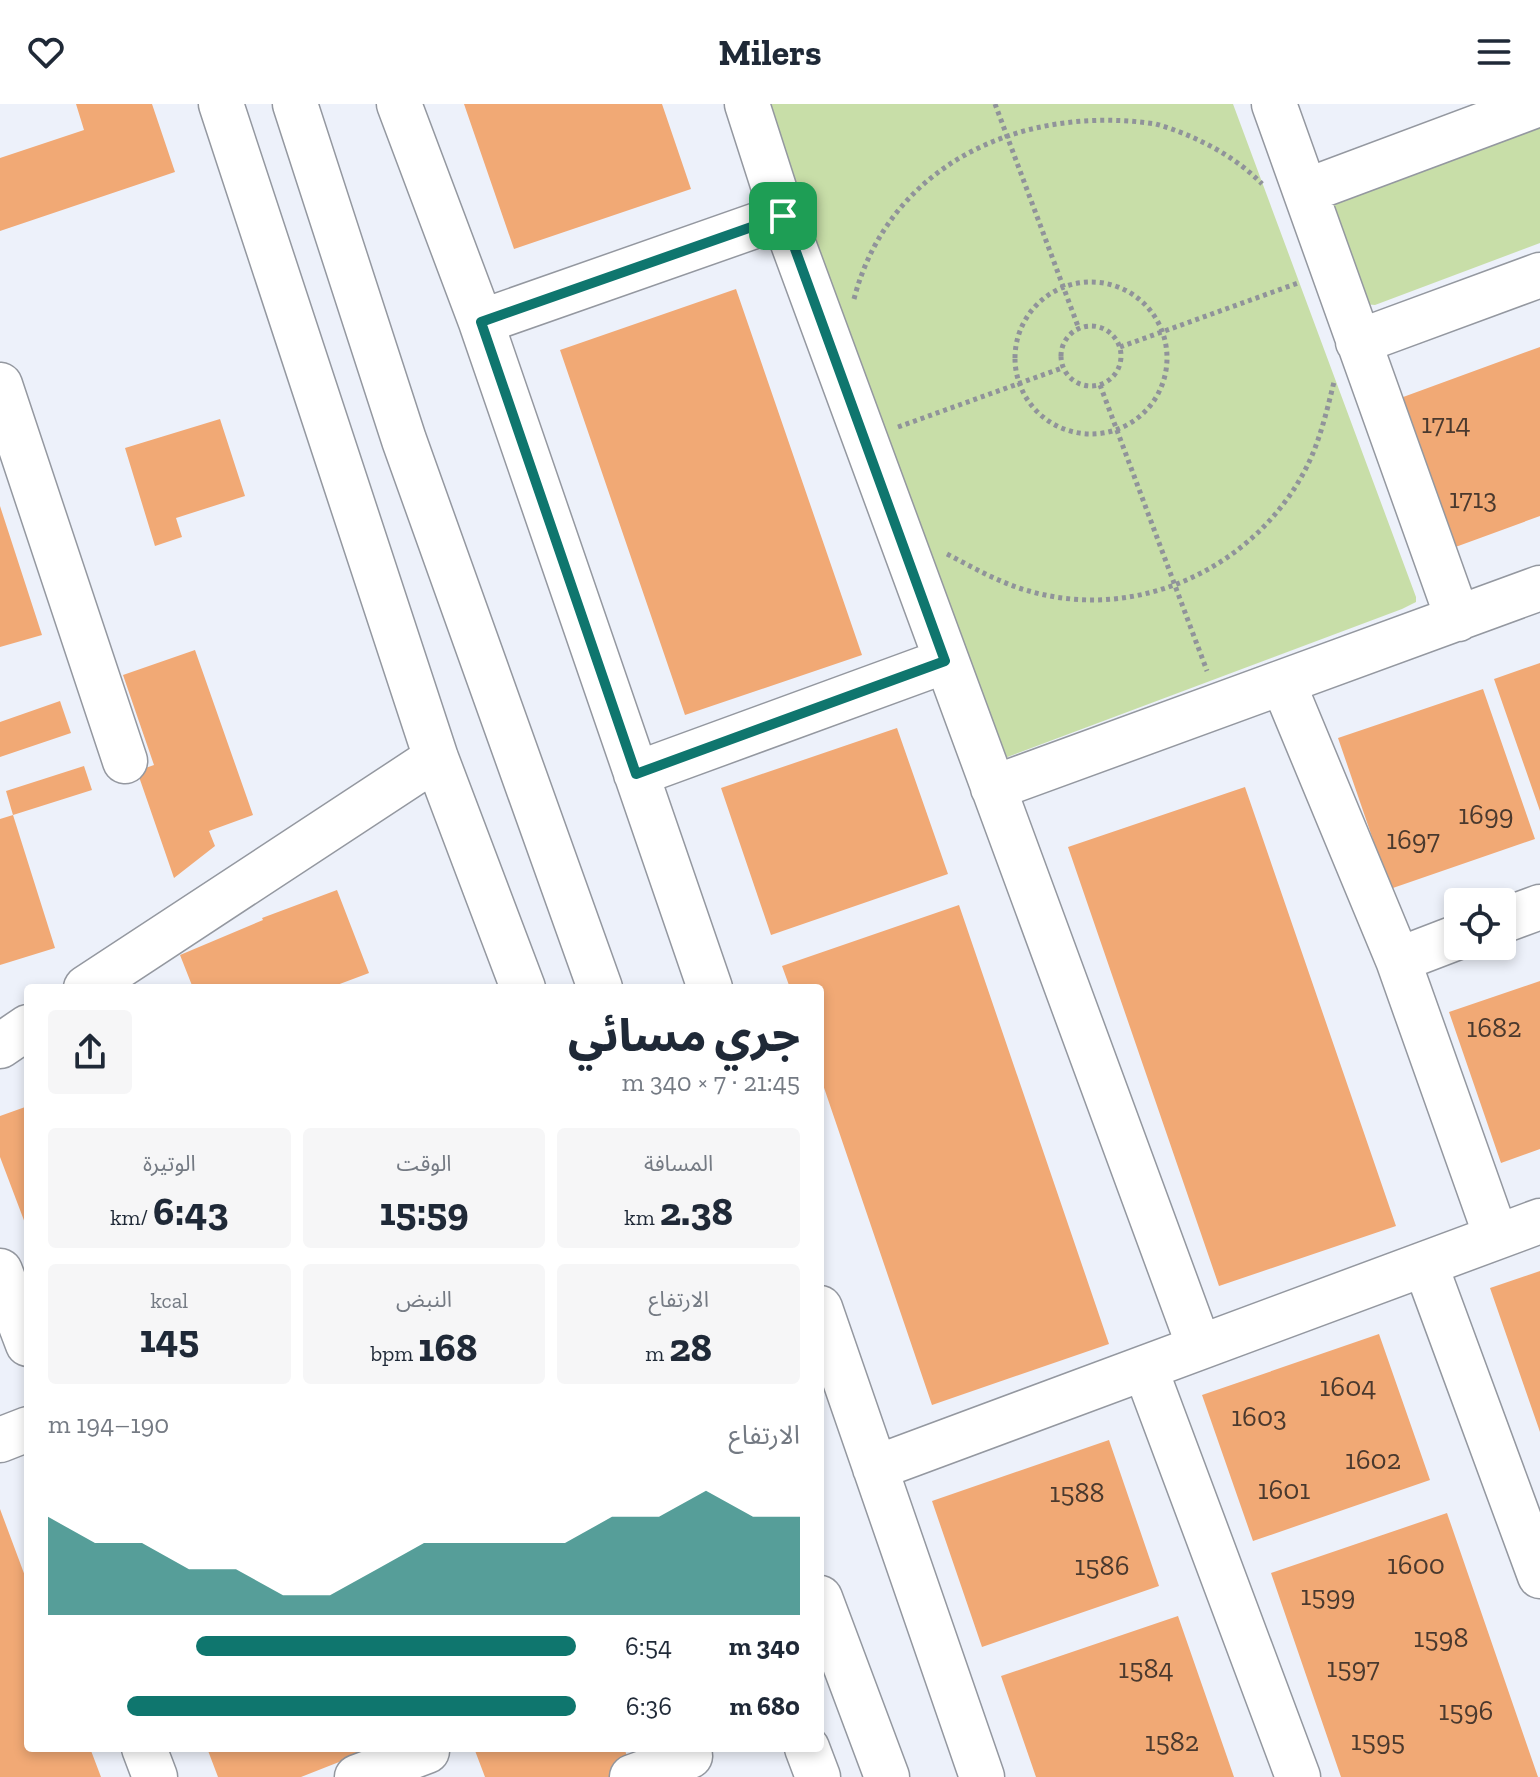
<!DOCTYPE html>
<html lang="ar">
<head>
<meta charset="utf-8">
<style>
  body { margin:0; font-family:"Zilla Slab","Noto Sans Arabic",serif; background:#f6f6f7; color:#1f2937; direction:rtl; height:100vh; display:flex; flex-direction:column; font-size:30px; white-space:nowrap }
  * { box-sizing:border-box; margin:0 }
  p { font-size:26px; color:#747a83 }
  .icon { flex:none; width:44px; height:44px; fill:none; stroke:currentColor; stroke-width:2; stroke-linecap:round; stroke-linejoin:round }
  .map { position:relative; flex:1; overflow:hidden; direction:ltr }
  .side { position:absolute; left:24px; top:880px; width:800px; height:768px; display:flex; flex-direction:column; background:#fff; border-radius:8px; box-shadow:0 4px 12px #0003; direction:rtl }
  .side>* { flex:none }
  .controls { position:absolute; left:1444px; top:784px; display:grid; gap:16px }
  .controls a { display:grid; place-items:center; width:72px; height:72px; border-radius:8px; background:#fff; box-shadow:0 4px 12px #0003; font-size:40px }
  .pin { position:absolute; display:grid; place-items:center; width:68px; height:68px; color:#fff; margin:-34px; border-radius:16px; box-shadow:0 4px 12px #0006 }
  .round { display:grid; place-items:center; flex:none; width:84px; height:84px; border-radius:8px; background:#f6f6f7 }
  .summary { display:flex; align-items:center; justify-content:space-between; height:136px; padding:0 24px }
  h1 { font-size:44px; font-weight:800; line-height:60px }
  .figures { display:grid; grid-template-columns:repeat(3,1fr); gap:12px; height:136px; padding:8px 24px }
  .figures div { display:grid; align-content:center; border-radius:8px; background:#f6f6f7; text-align:center }
  .figures b { font-size:40px; font-weight:800 }
  .figures small { font-size:22px; font-weight:400 }
  .figures p { font-size:22px }
  .chart { height:224px; padding:16px 24px }
  .chart p { display:flex; justify-content:space-between }
  .chart svg { width:100%; height:144px; margin-top:8px; fill:#0f766e; opacity:.7 }
  ul { padding:0 24px; list-style:none; font-size:26px }
  li { display:grid; grid-template-columns:128px 96px 1fr; align-items:center; height:60px }
  li i { height:20px; border-radius:10px; background:#0f766e }
  header { display:flex; justify-content:space-between; align-items:center; height:104px; padding:0 24px; background:#fff; font-size:36px; font-weight:800 }
  .map>svg:first-child { display:block }
</style>
</head>
<body>
<header><svg class="icon" aria-label="menu" viewBox="0 0 24 24"><path d="M4 6h16M4 12h16M4 18h16"/></svg>Milers<svg class="icon" aria-label="heart" viewBox="0 0 24 24"><path d="M12 20l-8-8c-3-5 5-10 8-4 3-6 11-1 8 4z"/></svg></header>
<div class="map">
<svg width="1540" height="1673" viewBox="0 0 1540 1673">
  <rect width="100%" height="100%" fill="#edf1fa"/>
  <path fill="#c8dea8" d="M765 0H1233L1416 493V498L1402 505 1005 654Z
    M1540 24V139L1375 201 1364 200 1333 101Z"/>
  <path fill="#f1a975" d="M76 0H152L175 68 0 127V54L84 26Z
    M464 0H662L691 85 514 145Z
    M736 185 862 551 685 611 560 246Z
    M1540 243V412L1450 445 1395 296Z
    M220 315 245 392 176 414 182 433 155 442 125 344Z
    M0 402 42 531 0 543Z
    M195 546 253 711 209 727 215 742 174 774 137 667 154 661 123 571Z
    M1540 559V707L1494 575Z
    M1483 585 1535 735 1390 785 1338 634Z
    M60 597 71 629 0 653V618Z
    M897 624 948 770 771 831 721 684Z
    M84 662 92 686 13 711 55 844 0 861V715L13 711 6 687Z
    M1245 683 1396 1122 1219 1182 1068 743Z
    M337 786 369 869 329 884H193L180 851 263 816 262 814Z
    M959 801 1109 1240 932 1301 820 972V884H790L782 862Z
    M1540 877V1045L1501 1059 1449 908Z
    M28 1002V1127L0 1053V1012Z
    M1540 1167V1328L1490 1184Z
    M1379 1230 1430 1376 1253 1437 1202 1291Z
    M1109 1336 1159 1482 982 1543 932 1397Z
    M0 1405 28 1480V1644H90L101 1673H0Z
    M1447 1409 1538 1673H1341L1271 1469Z
    M1178 1512 1234 1673H1036L1001 1572Z
    M207 1644H365L367 1647 301 1673H218Z
    M474 1644H624L634 1670 626 1673H485Z"/>
  <g fill="none" stroke-linecap="round" stroke-linejoin="round">
    <defs>
      <path id="minor" d="M221 0 436 654 523 884
        M295 0 404 336 600 884
        M399 0 481 218 710 884
        M747 0 783 112 1199 1242
        M1274 0 1458 515
        M1306 87 1539 0
        M481 218 783 112
        M1358 238 1540 171
        M0 281 125 657
        M1283 579 1398 856 1496 1132
        M636 670 945 557
        M993 684 1540 484
        M1502 817 1540 803
        M1398 856 1458 833
        M86 884 436 654
        M0 942 28 923
        M1425 1160 1540 1472
        M0 1167 28 1240
        M820 1204 982 1673
        M1145 1264 1298 1673
        M0 1336 28 1325
        M875 1364 1540 1117
        M820 1494 887 1673
        M144 1644 155 1673
        M807 1644 818 1673
        M357 1673 427 1647
        M632 1673 690 1652"/>
    </defs>
    <use href="#minor" stroke="#9498a0" stroke-width="47"/>
    <path stroke="#90939a" stroke-width="5" stroke-dasharray="4 4" stroke-linecap="butt" d="M995 0 1079 225
      M1015 254a76 76 0 1 1 152 0a76 76 0 1 1-152 0Z
      M854 195C889 60 1022 0 1156 20 1194 31 1234 51 1262 80
      M1061 252a30 30 0 1 1 60 0a30 30 0 1 1-60 0Z
      M1120 243 1298 179
      M1100 281 1207 567
      M898 323 1062 264
      M947 450C974 464 1000 479 1029 487 1136 518 1250 466 1303 370 1319 341 1326 310 1334 278"/>
    <use href="#minor" stroke="#fff" stroke-width="44"/>
  </g>
  <g fill="none" stroke-linecap="round" stroke-linejoin="round">
    <defs>
      <path id="route" d="M783 112 945 557 636 670 481 218Z"/>
    </defs>
    <use href="#route" stroke="#fff" stroke-width="16"/>
    <use href="#route" stroke="#0f766e" stroke-width="10"/>
  </g>
  <g text-anchor="middle" dominant-baseline="central" stroke-width="8" stroke-linejoin="round" paint-order="stroke">
    <g font-size="28" fill="#4a392e">
      <text x="1446" y="319">1714</text>
      <text x="1473" y="394">1713</text>
      <text x="1486" y="710">1699</text>
      <text x="1413" y="735">1697</text>
      <text x="1494" y="923">1682</text>
      <text x="1348" y="1282">1604</text>
      <text x="1259" y="1312">1603</text>
      <text x="1373" y="1355">1602</text>
      <text x="1284" y="1385">1601</text>
      <text x="1077" y="1388">1588</text>
      <text x="1416" y="1460">1600</text>
      <text x="1102" y="1461">1586</text>
      <text x="1328" y="1491">1599</text>
      <text x="1441" y="1533">1598</text>
      <text x="1353" y="1563">1597</text>
      <text x="1146" y="1564">1584</text>
      <text x="1466" y="1606">1596</text>
      <text x="1378" y="1636">1595</text>
      <text x="1172" y="1637">1582</text>
    </g>
  </g>
</svg>
<div class="controls">
<a><svg class="icon" aria-label="locate" viewBox="0 0 24 24"><circle cx="12" cy="12" r="6"/><path d="M12 2v4M12 18v4M2 12h4M18 12h4"/></svg></a>
</div>
<div class="pin" style="left:783px;top:112px;background:#1e9e55"><svg class="icon" aria-label="arrive" viewBox="0 0 24 24"><path d="M6 21V4h12l-3 4 3 4H6"/></svg></div>
<section class="side">
<div class="summary"><div><h1>جري مسائي</h1><p>21:45 · 7 × 340 m</p></div><a class="round"><svg class="icon" aria-label="share" viewBox="0 0 24 24"><path d="M12 15V3M7 8l5-5 5 5M5 13v7h14v-7"/></svg></a></div>
<div class="figures">
<div><p>المسافة</p><b>2.38<small> km</small></b></div>
<div><p>الوقت</p><b>15:59</b></div>
<div><p>الوتيرة</p><b>6:43<small> /km</small></b></div>
</div>
<div class="figures">
<div><p>الارتفاع</p><b>28<small> m</small></b></div>
<div><p>النبض</p><b>168<small> bpm</small></b></div>
<div><p>kcal</p><b>145</b></div>
</div>
<div class="chart"><p><span>الارتفاع</span>190–194 m</p>
<svg viewBox="0 0 160 44" preserveAspectRatio="none"><path d="M0 44V14L10 22L20 22L30 30L40 30L50 38L60 38L70 30L80 22L90 22L100 22L110 22L120 14L130 14L140 6L150 14L160 14V44z"/></svg>
</div>
<ul>
<li><b>340 m</b>6:54<i style="width:72%"></i></li>
<li><b>680 m</b>6:36<i style="width:85%"></i></li>
</ul>
</section>
</div>
</body>
</html>
